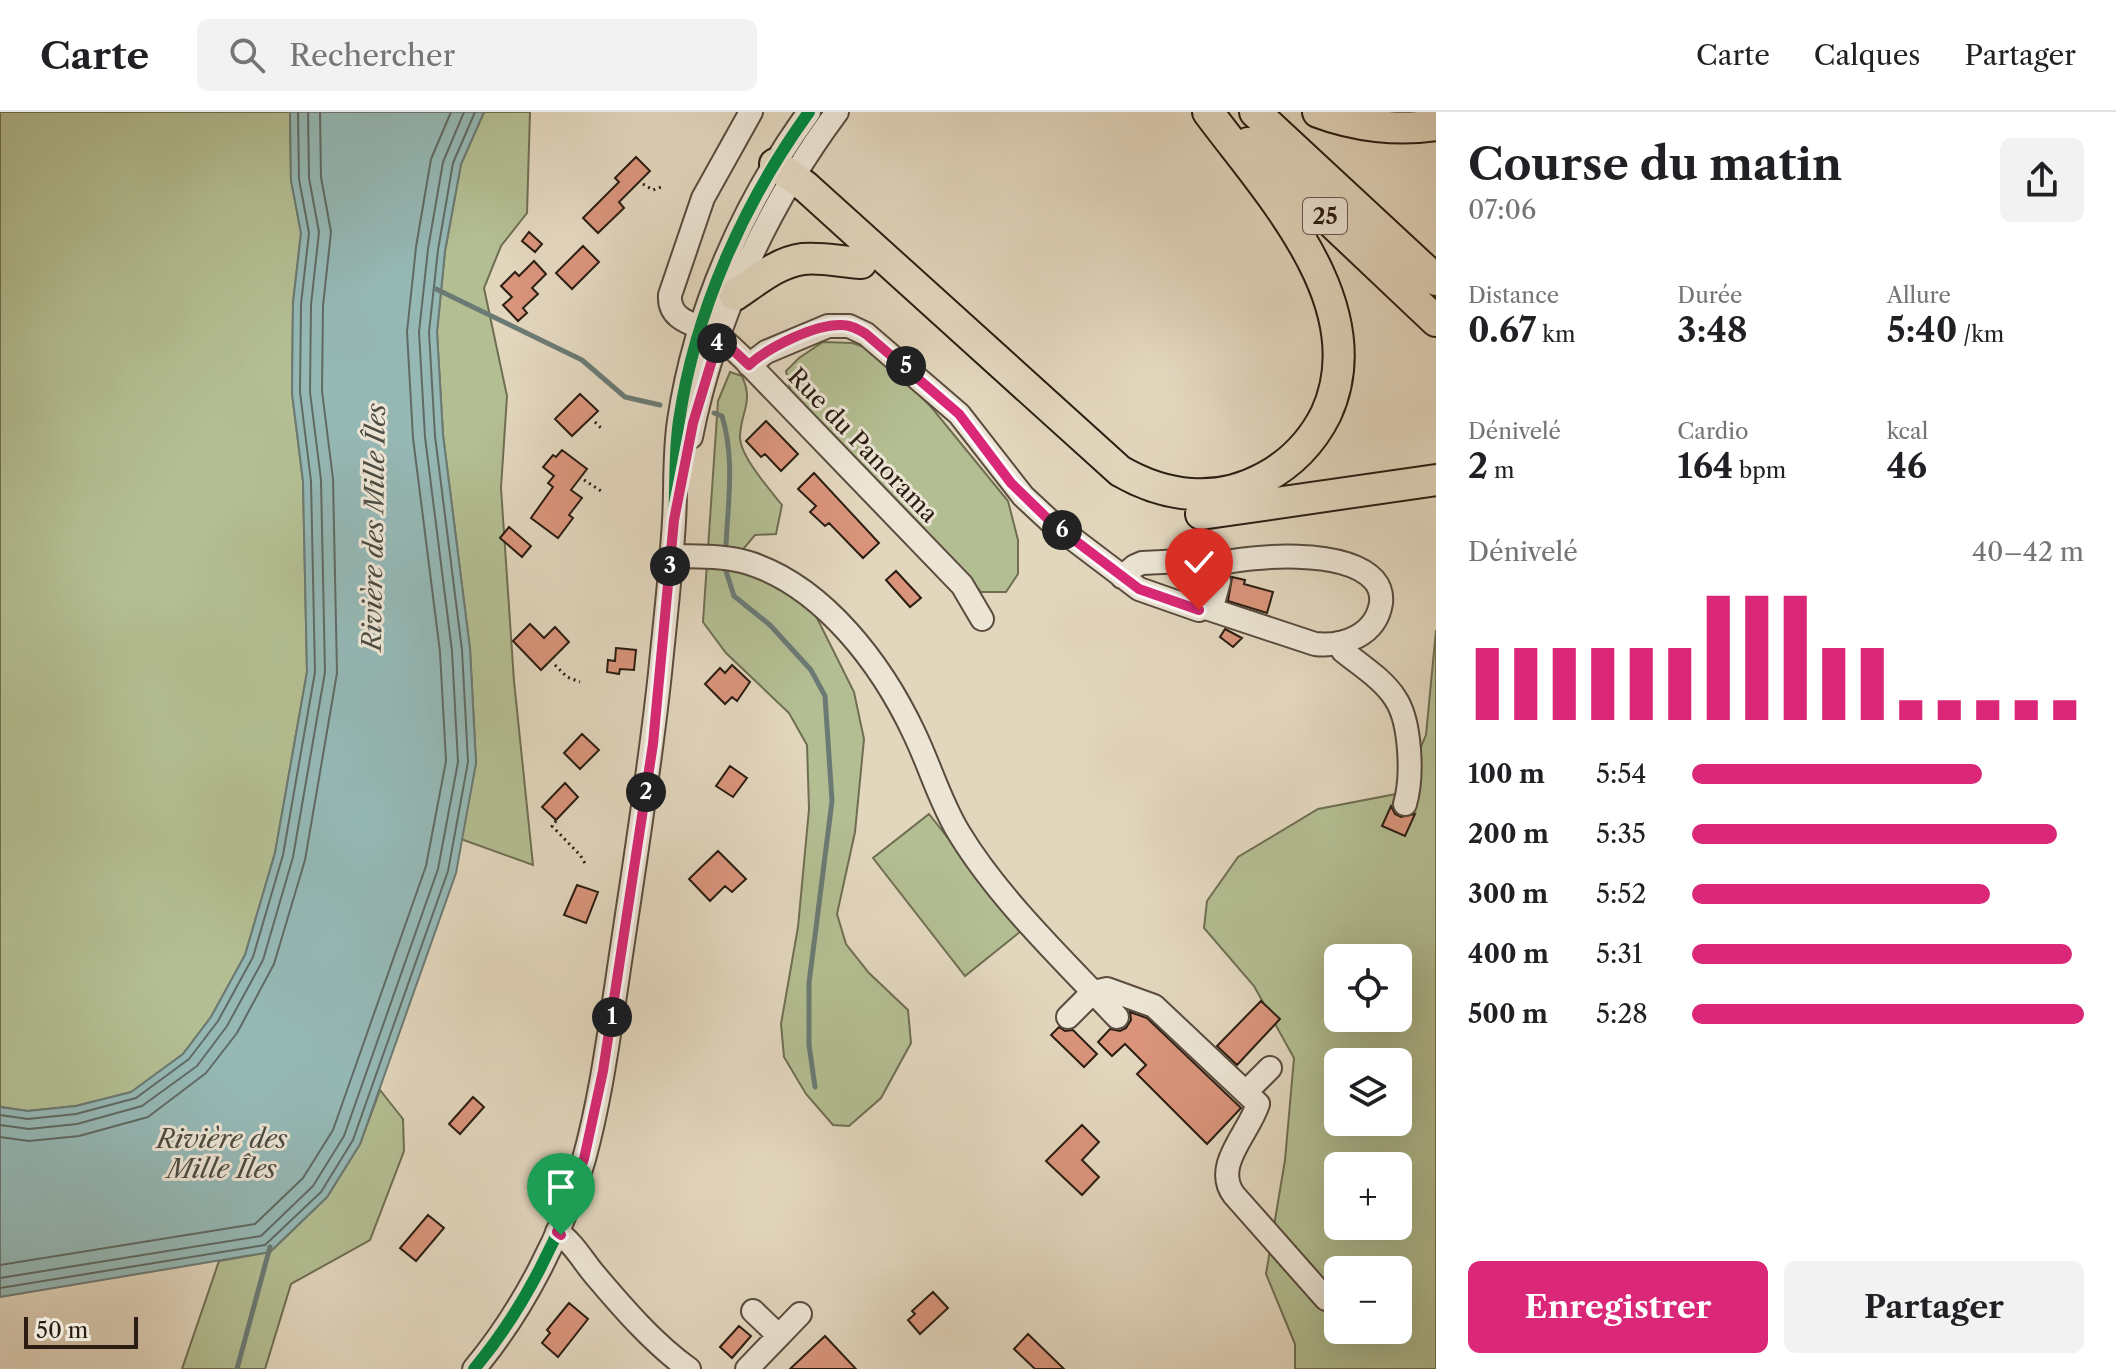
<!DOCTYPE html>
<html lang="fr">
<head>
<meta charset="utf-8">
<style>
  body { margin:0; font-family:"Libre Caslon Text",serif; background:#f2f2f2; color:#202124; height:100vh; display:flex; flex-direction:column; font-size:30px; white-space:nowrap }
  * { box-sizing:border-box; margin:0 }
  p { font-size:26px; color:#757577 }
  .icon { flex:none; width:44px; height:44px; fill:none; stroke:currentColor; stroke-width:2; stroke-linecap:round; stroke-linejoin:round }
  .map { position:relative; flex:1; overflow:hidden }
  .side { display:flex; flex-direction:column; background:#fff; width:680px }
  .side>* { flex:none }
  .fabs { position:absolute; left:1324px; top:832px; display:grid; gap:16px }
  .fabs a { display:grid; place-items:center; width:88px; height:88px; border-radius:12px; background:#fff; box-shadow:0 8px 32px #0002; font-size:40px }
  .scale { position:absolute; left:24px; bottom:20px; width:114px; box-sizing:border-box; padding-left:8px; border:4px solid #2b1d12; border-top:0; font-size:22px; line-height:28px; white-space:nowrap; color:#2b1d12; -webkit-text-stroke:6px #ece4d4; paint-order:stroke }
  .pin { position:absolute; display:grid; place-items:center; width:68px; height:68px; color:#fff; margin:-82px -34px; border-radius:50% 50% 50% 0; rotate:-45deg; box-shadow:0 0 8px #0007 }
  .pin .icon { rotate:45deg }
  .km { position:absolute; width:40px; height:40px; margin:-20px; border-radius:50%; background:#222; color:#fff; font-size:22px; line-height:40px; text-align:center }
  .round { display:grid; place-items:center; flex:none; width:84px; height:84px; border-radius:12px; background:#f2f2f2 }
  .overview { display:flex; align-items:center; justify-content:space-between; height:136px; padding:0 32px }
  h1 { font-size:44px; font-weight:700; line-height:60px }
  .figures { display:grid; grid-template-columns:repeat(3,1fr); gap:12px; height:136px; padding:8px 32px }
  .figures div { display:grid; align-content:center }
  .figures b { font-size:34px; font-weight:700 }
  .figures small { font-size:22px; font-weight:400 }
  .figures p { font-size:22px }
  .chart { height:224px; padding:16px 32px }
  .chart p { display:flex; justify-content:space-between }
  .chart svg { width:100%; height:144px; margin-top:8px; stroke:#db2777; stroke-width:6 }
  .button { display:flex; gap:16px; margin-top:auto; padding:16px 32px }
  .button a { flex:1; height:92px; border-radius:12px; background:#db2777; color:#fff; font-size:32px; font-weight:700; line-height:92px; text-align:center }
  .button a+a { background:#f2f2f2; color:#202124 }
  ul { padding:0 32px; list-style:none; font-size:26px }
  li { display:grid; grid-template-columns:128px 96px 1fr; align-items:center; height:60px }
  li i { height:20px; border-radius:10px; background:#db2777 }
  header { display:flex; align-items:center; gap:48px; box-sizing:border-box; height:112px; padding:0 40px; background:#fff; border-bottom:2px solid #e0e0e0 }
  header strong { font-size:38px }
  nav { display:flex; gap:44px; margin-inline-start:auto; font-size:28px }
  .search { width:560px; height:72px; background:#f2f2f2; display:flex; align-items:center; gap:20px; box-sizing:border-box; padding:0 28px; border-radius:12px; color:#757577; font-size:30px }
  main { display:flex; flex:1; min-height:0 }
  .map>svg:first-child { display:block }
</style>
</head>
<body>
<header>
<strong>Carte</strong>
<div class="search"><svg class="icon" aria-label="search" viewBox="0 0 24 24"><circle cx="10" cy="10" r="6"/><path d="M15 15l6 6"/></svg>Rechercher</div>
<nav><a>Carte</a><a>Calques</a><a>Partager</a></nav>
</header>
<main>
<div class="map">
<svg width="1436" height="1257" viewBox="0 0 1436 1257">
  <rect width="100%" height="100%" fill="#e2d6bd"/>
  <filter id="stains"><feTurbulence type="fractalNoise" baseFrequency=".0025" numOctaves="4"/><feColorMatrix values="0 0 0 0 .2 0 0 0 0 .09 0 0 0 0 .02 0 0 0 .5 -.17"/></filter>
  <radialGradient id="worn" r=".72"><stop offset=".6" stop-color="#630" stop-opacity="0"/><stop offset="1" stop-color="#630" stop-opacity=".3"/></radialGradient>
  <path fill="#b3be92" stroke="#6f6e52" stroke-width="2" fill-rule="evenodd" d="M0 0H290L291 68 301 121 293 191 292 281 303 369 307 560 275 741 245 843 211 905 183 942 132 980 76 994 28 999 0 995Z
    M484 0H530L527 101 501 134 484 176 507 284 501 376 514 569 533 753 461 727 476 651 470 537 443 323 437 220 445 139 461 52Z
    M823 230 852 231 877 239 932 296 1008 389 1018 428V462L1006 480H981L906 405 791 281 786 259 799 246Z
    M730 260 742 264C754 291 741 298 740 324 739 343 770 378 782 393L776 422 755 423 744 436 748 460 811 494 854 580 864 627 855 720 837 802 846 832 869 861 908 898 911 931 881 986 849 1014 833 1013 806 982 784 945 781 912 798 815 809 697 807 633 789 601 726 541 703 510 718 289Z
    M1436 518V1257H1295V1232L1266 1162 1285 1048 1294 946 1254 874 1204 816 1207 789 1238 745 1318 697 1401 681 1426 623ZM1338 846H1398V906H1338ZM1338 950H1398V1010H1338ZM1338 1054H1398V1114H1338ZM1338 1158H1398V1218H1338Z
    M929 702 1021 819 965 864 873 746Z
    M380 978 403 1007 404 1039 370 1128 291 1172 265 1257H182L219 1149 270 1140 327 1085 360 1032Z"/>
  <path fill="#95b8b5" stroke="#6b7a74" stroke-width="2" d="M290 0H484L461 52 445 139 437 220 443 323 470 537 476 651 456 761 360 1032 327 1085 270 1140 0 1185V995L28 999 76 994 131 980 183 942 211 905 245 843 275 741 307 560 303 369 292 281 293 191 301 121 291 68Z"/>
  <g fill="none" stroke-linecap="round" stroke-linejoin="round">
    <path stroke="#606a64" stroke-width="2" d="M0 1003 28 1007 76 1002 136 986 189 947 218 909 253 845 283 743 315 560 311 369 300 280 301 192 309 121 299 67 298 0
      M0 1013 29 1017 77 1012 142 994 197 954 227 914 263 848 293 745 325 560 321 368 310 280 311 193 319 120 309 66 308 0
      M0 1025 29 1029 79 1024 148 1005 206 961 237 921 274 852 305 748 337 561 333 367 322 279 323 194 331 120 321 65 320 0
      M0 1153 255 1112 303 1066 333 1018 426 754 446 649 440 540 413 326 407 220 416 135 431 47 451 0
      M0 1166 261 1124 313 1074 344 1024 438 757 458 650 452 539 425 325 419 220 428 137 443 50 464 0
      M0 1176 265 1133 321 1080 353 1028 448 759 468 650 462 538 435 324 429 220 438 138 453 51 475 0"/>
    <path stroke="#6b7a74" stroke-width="5" d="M436 177 582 248 625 285 660 293
      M714 301 722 304C735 346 728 390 726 433
      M725 456 734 484 770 513 811 558 825 584 832 689 809 871V933L815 975
      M237 1257 270 1135"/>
  </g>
  <path fill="#d9947b" stroke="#2b1d12" stroke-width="2" d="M636 45 650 59 619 90 624 96 598 121 583 106 619 70 615 66Z
    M529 120 542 132 535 140 522 129Z
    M583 134 599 150 572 177 556 161Z
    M534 149 546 162 532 176 538 182 523 196 527 201 518 209 503 193 512 185 501 174 515 160 519 164Z
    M580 282 598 299 572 324 555 307Z
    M766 309 798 342 781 359 765 342 761 345 746 329Z
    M562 338 587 357 571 378 582 386 569 403 573 406 558 426 531 406 553 375 548 371 554 364 543 355 553 343 556 345Z
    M814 361 879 431 863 446 829 411 825 414 810 400 816 394 798 377Z
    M509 415 531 434 522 445 500 426Z
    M896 459 921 486 910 495 886 468Z
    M1232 465 1245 468 1244 472 1273 480 1267 501 1228 489Z
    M530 512 544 526 555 515 569 530 541 558 513 529Z
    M1225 517 1242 526 1233 535 1220 525Z
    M616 536 636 538 634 558 620 557 619 562 607 560 608 548 615 549Z
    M732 553 750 570 737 589 732 585 725 592 705 572 720 556 725 561Z
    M582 622 599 638 580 657 564 641Z
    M730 654 747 666 733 685 716 674Z
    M565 671 578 685 556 708 542 695Z
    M1391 694 1395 702 1401 705 1415 702 1405 724 1382 714Z
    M718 739 746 767 732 780 725 774 710 789 689 767Z
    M577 773 598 780 586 811 564 803Z
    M1261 889 1280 907 1237 953 1217 934Z
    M1130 900 1147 906 1241 996 1207 1032 1137 962 1146 953 1125 932 1112 944 1098 930 1110 917 1120 919 1126 916 1131 908Z
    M1059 915 1065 919 1073 918 1097 942 1084 955 1051 923Z
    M473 985 484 995 460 1022 449 1012Z
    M1082 1013 1099 1030 1082 1048 1099 1065 1082 1083 1046 1049Z
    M428 1103 444 1116 416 1149 400 1136Z
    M933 1180 948 1196 920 1222 908 1208 915 1202 912 1199Z
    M569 1191 588 1207 558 1245 542 1231 550 1221 547 1218Z
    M739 1214 751 1224 732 1246 720 1235Z
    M1028 1222 1064 1257H1035L1014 1237Z
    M825 1224 856 1257H790Z"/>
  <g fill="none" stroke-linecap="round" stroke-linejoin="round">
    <defs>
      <path id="minor" d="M751 0 703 86 670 183C668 210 697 212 715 222 726 229 735 239 745 248L962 473 982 507
        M749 253 766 240 828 214H849L866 222 959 302 1023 384 1052 411 1139 477 1199 498 1213 491 1219 469 1213 453 1204 448 1142 451 1135 454 1122 465
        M691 325C714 209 767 94 837 0
        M671 444C697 445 724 443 749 451 824 475 882 553 914 621 930 654 940 690 959 721 999 787 1064 849 1117 905
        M1206 496 1315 532C1344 535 1376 523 1381 491 1382 482 1380 475 1374 468 1345 436 1252 443 1213 453
        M1338 531 1343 539C1360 553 1383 567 1395 586 1411 609 1413 665 1405 692
        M1068 905 1093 880 1107 877 1154 894 1258 992C1249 1021 1212 1054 1234 1083L1326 1187
        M1246 980 1270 956
        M557 1120C573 1130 583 1149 595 1163 623 1196 654 1232 689 1257
        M753 1199 779 1224
        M474 1257C522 1200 564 1119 584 1047 600 989 608 929 617 870 632 767 649 665 660 561 665 510 671 460 674 409 676 376 674 342 679 309 695 199 744 90 809 0
        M747 1257 800 1202"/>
      <path id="highway" d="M1255 0 1436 168
        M1318 0C1355 14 1398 19 1436 13
        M1248 31 1436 209
        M775 52 806 75 1120 359C1165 385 1216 392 1264 366 1292 351 1312 330 1326 302 1376 193 1268 81 1208 0
        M735 183C756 169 778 150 803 147 822 145 842 150 861 151
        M1201 402 1436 368"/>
    </defs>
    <use href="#minor" stroke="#594b3d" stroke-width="26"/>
    <use href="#highway" stroke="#2b1d12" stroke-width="34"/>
    <path stroke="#2b1d12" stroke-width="3" stroke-dasharray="2 4" stroke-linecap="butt" d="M643 72 653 78 664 74
      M595 310 602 317
      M584 368 601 379
      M555 553 567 565 580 570
      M556 709 552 714 580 743 586 753"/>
    <use href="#minor" stroke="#ece4d4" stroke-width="22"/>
    <use href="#highway" stroke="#e2d6bd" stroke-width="30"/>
    <defs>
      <path id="cycleway" d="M474 1257C522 1200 564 1119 584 1047 600 989 608 929 617 870 632 767 649 665 660 561 665 510 671 460 674 409 676 376 674 342 679 309 695 199 744 90 809 0"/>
    </defs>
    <use href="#cycleway" stroke="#ece4d4" stroke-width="17"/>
    <use href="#cycleway" stroke="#00873e" stroke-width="12"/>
  </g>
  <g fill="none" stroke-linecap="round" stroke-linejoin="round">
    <defs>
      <path id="route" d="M561 1123 557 1120 584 1047 603 959 653 632 674 408 693 311 719 225 749 253C769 235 815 212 842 213 851 213 858 217 866 222L959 302 1011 371 1052 411 1139 477 1199 498"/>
    </defs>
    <use href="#route" stroke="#fff" stroke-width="16"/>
    <use href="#route" stroke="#db2777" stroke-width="10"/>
  </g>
  <g text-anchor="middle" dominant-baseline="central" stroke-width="6" stroke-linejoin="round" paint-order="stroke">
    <rect fill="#ece4d4" stroke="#65594c" stroke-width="2" x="1303" y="86" width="44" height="36" rx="6"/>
    <g font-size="22" font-weight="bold" fill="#2b1d12">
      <text x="1325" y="104">25</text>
    </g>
    <g font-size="24" fill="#2b1d12" stroke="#ece4d4">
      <text transform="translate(863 333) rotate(46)">Rue du Panorama</text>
    </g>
    <g font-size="26" font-style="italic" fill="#4b4c43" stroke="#ece4d4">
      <text transform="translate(374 415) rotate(-89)">Rivière des Mille Îles</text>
      <text x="222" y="1027">Rivière des<tspan x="222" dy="30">Mille Îles</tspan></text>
    </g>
  </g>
  <rect width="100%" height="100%" filter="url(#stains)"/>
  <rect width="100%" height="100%" fill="url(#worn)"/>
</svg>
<div class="fabs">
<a><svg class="icon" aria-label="locate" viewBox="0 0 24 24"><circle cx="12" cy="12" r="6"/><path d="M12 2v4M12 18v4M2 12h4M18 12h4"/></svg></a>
<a><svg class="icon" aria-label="layers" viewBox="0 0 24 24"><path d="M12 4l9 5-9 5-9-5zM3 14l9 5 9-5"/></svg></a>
<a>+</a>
<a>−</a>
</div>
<div class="scale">50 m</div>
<div class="pin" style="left:561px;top:1123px;background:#1e9e55"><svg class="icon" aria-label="arrive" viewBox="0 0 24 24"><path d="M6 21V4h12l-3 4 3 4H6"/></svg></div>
<div class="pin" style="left:1199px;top:498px;background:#d93025"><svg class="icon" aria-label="check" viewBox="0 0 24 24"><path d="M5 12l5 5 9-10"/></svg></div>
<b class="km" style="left:612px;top:905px">1</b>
<b class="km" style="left:646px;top:680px">2</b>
<b class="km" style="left:670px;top:454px">3</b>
<b class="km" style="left:717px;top:231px">4</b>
<b class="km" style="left:906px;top:254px">5</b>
<b class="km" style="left:1062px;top:418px">6</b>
</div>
<section class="side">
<div class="overview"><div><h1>Course du matin</h1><p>07:06</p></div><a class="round"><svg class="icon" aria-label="share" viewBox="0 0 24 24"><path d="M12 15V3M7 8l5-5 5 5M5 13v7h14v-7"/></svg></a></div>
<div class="figures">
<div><p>Distance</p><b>0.67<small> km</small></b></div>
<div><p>Durée</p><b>3:48</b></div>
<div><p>Allure</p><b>5:40<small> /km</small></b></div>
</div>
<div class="figures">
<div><p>Dénivelé</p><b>2<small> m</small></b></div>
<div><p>Cardio</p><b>164<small> bpm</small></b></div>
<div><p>kcal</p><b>46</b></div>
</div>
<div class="chart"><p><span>Dénivelé</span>40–42 m</p>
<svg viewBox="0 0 160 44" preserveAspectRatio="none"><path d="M5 44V22M15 44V22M25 44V22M35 44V22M45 44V22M55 44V22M65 44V6M75 44V6M85 44V6M95 44V22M105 44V22M115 44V38M125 44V38M135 44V38M145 44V38M155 44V38"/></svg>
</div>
<ul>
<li><b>100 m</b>5:54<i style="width:74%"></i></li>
<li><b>200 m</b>5:35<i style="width:93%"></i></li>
<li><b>300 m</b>5:52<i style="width:76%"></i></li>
<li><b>400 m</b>5:31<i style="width:97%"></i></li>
<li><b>500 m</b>5:28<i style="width:100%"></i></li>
</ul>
<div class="button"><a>Enregistrer</a><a>Partager</a></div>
</section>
</main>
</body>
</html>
